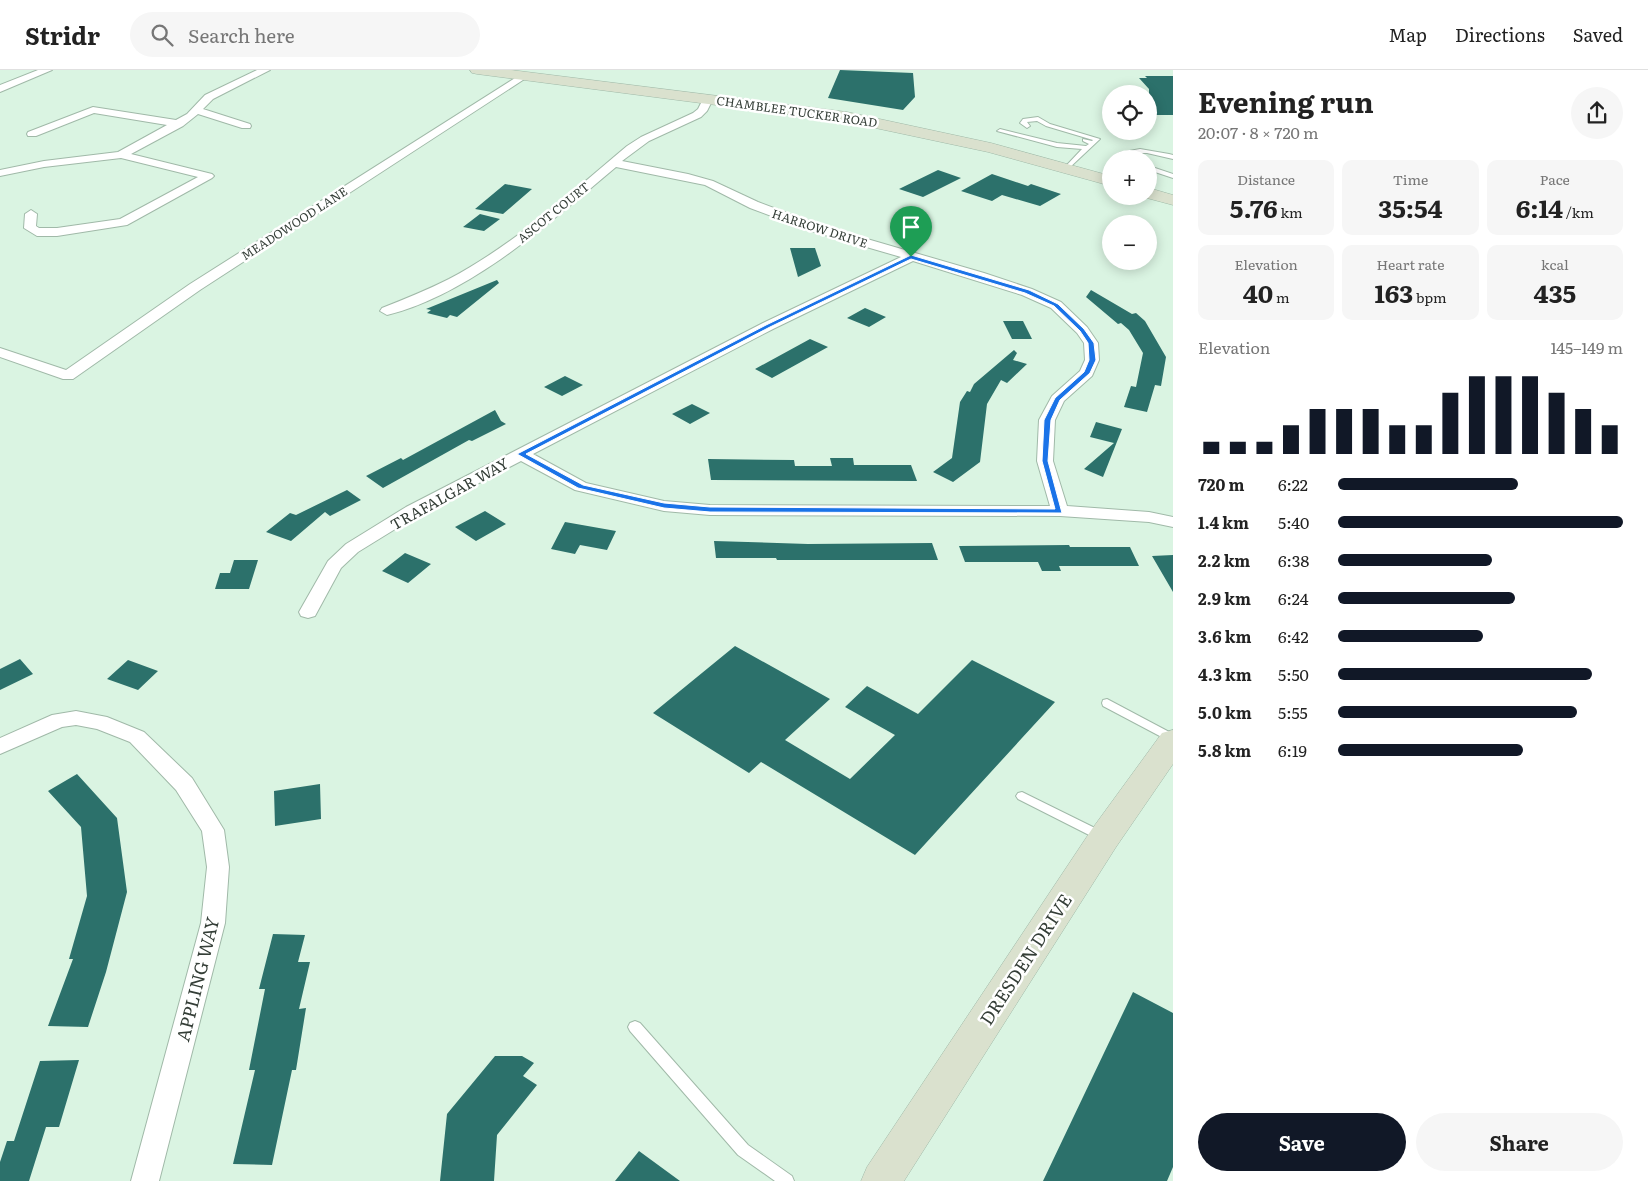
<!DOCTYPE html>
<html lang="en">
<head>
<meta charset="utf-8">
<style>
  body { margin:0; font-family:Literata,serif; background:#f6f6f6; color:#222; height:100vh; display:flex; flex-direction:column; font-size:19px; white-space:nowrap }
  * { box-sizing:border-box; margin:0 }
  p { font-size:16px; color:#767676 }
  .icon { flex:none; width:28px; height:28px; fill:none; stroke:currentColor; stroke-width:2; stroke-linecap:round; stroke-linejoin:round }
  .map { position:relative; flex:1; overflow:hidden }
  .panel { display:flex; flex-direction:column; background:#fff; width:475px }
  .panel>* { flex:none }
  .tools { position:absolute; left:1102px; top:15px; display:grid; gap:10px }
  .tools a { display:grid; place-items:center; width:55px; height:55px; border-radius:50%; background:#fff; box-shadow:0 2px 12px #0003; font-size:25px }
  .pin { position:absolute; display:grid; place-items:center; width:42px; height:42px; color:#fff; margin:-51px -21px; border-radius:50% 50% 50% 0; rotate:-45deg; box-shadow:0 0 5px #0007 }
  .pin .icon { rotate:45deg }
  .round { display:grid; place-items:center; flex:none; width:52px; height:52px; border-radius:26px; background:#f6f6f6 }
  .summary { display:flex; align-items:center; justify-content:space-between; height:85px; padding:0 25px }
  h1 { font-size:28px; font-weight:700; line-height:38px }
  .stats { display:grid; grid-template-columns:repeat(3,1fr); gap:8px; height:85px; padding:5px 25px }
  .stats div { display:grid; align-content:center; border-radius:10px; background:#f6f6f6; text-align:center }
  .stats b { font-size:25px; font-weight:700 }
  .stats small { font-size:14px; font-weight:400 }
  .stats p { font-size:14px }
  .chart { height:140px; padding:10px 25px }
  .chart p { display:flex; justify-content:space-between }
  .chart svg { width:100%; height:90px; margin-top:5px; stroke:#111827; stroke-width:6 }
  .primary-button { display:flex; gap:10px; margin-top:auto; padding:10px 25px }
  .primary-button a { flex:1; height:58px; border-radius:30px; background:#111827; color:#fff; font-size:20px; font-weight:700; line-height:58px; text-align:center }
  .primary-button a+a { background:#f6f6f6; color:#222 }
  ul { padding:0 25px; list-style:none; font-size:16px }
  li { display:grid; grid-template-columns:80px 60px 1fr; align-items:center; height:38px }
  li i { height:12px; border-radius:6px; background:#111827 }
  header { display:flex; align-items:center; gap:30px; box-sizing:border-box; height:70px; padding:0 25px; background:#fff; border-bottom:1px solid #e0e0e0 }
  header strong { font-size:24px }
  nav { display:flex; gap:28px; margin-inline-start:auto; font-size:18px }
  .search { width:350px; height:45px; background:#f6f6f6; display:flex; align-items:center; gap:12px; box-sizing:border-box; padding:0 18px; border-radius:28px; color:#767676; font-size:19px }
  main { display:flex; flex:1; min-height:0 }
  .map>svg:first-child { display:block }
</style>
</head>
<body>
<header>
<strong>Stridr</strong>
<div class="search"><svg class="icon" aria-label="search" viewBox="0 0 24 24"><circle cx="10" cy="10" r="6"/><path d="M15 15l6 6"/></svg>Search here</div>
<nav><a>Map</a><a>Directions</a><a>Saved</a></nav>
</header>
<main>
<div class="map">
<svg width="1173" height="1111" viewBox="0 0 1173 1111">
  <rect width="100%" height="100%" fill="#daf4e2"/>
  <path fill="#2c716b" d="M840 0 913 3 915 27 903 40 828 28Z
    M1145 6H1173V45H1149V19L1139 8H1147Z
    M938 100 961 108 923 127 899 119Z
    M992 104 1028 116 1031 114 1061 124 1040 136 1002 125 992 131 961 121Z
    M505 114 532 119 503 144 475 139Z
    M480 144 500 149 484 161 463 157Z
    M790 178H815L821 196 798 207Z
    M497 210 499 213 457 247 450 245 447 248 427 243 431 240 426 239Z
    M1091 220 1132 244 1136 243 1145 251 1166 287 1161 316 1155 315 1147 342 1124 337 1131 316 1136 317 1143 283 1129 260 1121 253 1118 254 1086 227Z
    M865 238 886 247 869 257 847 248Z
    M1003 251H1023L1032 269H1012Z
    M810 269 828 277 772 308 755 299Z
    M1014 280 1017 283 1013 290 1027 294 1007 313 1001 310 987 334 980 392 953 412 933 402 952 388 960 332 967 321 970 322 974 314Z
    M565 306 583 315 562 326 544 317Z
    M692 334 710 343 690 354 672 344Z
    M495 340 501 351 506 354 472 371 469 370 383 418 366 406 401 388 403 390Z
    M1096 352 1122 359 1103 407 1084 399 1114 373 1090 367Z
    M830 388H853L854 395H911L917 411 711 410 708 389 794 390 795 396H832Z
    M347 420 361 430 330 446 325 442 291 471 266 462 290 443 296 445Z
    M485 441 506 454 476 471 455 457Z
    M565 452 616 461 607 480 580 475 575 484 551 479Z
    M714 471 808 474 932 473 938 490H777L776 488H716Z
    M1069 475 1070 477H1130L1139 496H1059L1061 501H1042L1038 492H965L959 476Z
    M405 483 431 494 408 513 382 501Z
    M1173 485V522L1152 486Z
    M234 490H258L249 519H215L220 503H230Z
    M735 576 830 629 785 670 850 709 895 665 845 637 867 616 918 644 972 590 1055 632 915 785 761 692 749 703 653 643Z
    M20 589 33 604 0 620V599Z
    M128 590 158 601 138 620 107 609Z
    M77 704 117 748 127 822 106 902 88 957 48 956 73 889H69L87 826 81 757 48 721Z
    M320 714 321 749 275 756 274 721Z
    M273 864 305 865 298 892H310L299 939 306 938 296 1000H292L272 1095 233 1094 255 1000H249L265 919H259Z
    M1133 922 1173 943V1097L1167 1111H1043Z
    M495 986H522L534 993 523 1006 537 1015 497 1065 494 1111H440L447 1044Z
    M79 990 59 1057H46L29 1111H0V1092L7 1071H14L40 991Z
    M639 1081 680 1111H615Z"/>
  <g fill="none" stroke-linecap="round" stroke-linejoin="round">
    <defs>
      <path id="lane" d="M1038 47 1050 54 1100 69 1067 100 1065 99V97L1082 79 1057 77 997 61 1000 59 1057 73 1086 76 1089 74 1083 71V69L1092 71 1093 70 1046 56 1037 51 1027 52 1030 56 1027 58 1020 53 1023 49Z
        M1140 79 1169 84 1173 85V89L1147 83H1133L1123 85 1127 89H1120L1117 86 1119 83Z
        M1149 96 1173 104V108L1149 100Z
        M1107 629 1173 664V673L1103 636 1102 633 1103 630Z
        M1022 722 1105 763 1107 766 1105 769 1101 771 1097 769 1018 729 1016 726 1018 723Z
        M635 951 640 953 748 1075 792 1106 794 1111H775L738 1085 630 961 628 957 630 953Z"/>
      <path id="street" d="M38 0H52L0 22V15Z
        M257 0H270L213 29 203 39 250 54 251 56 250 58H242L198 44 183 56 131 84 212 104 214 106 212 108 127 155 57 166H37L24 158 25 144 31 140 37 144 36 156 39 158H57L120 149 198 107 121 88 44 97 0 106V100L44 91 118 82 167 55 94 43 36 66H28L27 64 28 62 93 37 176 50 187 44 205 25Z
        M523 3 528 6 526 8 200 220 73 309H63L0 287V278L66 300 190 214Z
        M708 26 713 29 707 41 701 47 649 71 622 91 688 104 713 111 758 132 819 155 984 203 1032 219 1061 232 1087 257 1098 273 1099 290 1092 306 1064 331 1055 350 1053 391 1067 436 1149 442 1173 447V457L1149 452 1060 446 710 445 664 441 575 420 521 391 418 445 358 482 341 498 315 546 308 548 301 546 299 542 328 491 346 474 406 437 763 253 901 187 811 161 750 138 705 115 616 97C552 151 469 225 387 245L380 241 382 238C405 229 427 220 449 209 515 174 571 123 627 76L641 67 693 43 698 39 704 27ZM913 191 1022 225 1051 238 1077 263 1084 273 1085 290 1080 301 1052 326 1039 350 1037 391 1050 436 710 435 664 431 586 413 533 384 773 259Z
        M76 641 107 647 144 662 192 708 224 760 229 797 225 853 159 1111H131L201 853 207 797 202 761 176 720 130 672 97 659 76 655 62 657 0 684V668L52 645Z"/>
      <path id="secondary" d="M470 0H511L847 42 991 73 1111 106V116L988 82 847 52 477 4 472 3Z
        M1149 118 1173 125V135L1143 127 1149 126Z
        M1173 660V694L1116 777 904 1111H861L867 1097 1092 759 1162 663Z"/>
    </defs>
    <use href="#lane" stroke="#a0b9a8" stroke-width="2"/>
    <use href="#street" stroke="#a0b9a8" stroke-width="2"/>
    <use href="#secondary" stroke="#a0b9a8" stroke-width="1"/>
    <use href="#lane" fill="#fff" fill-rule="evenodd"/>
    <use href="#street" fill="#fff" fill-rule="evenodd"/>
    <use href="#secondary" fill="#dae1ce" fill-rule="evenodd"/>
  </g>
  <path fill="#1a73e8" stroke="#fff" fill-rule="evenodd" d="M911 185 1029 220 1058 234 1084 259 1094 273 1096 290 1090 303 1060 330 1051 350 1048 391 1062 443 710 442 664 438 578 418 517 384 766 255ZM911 189 1025 223 1054 236 1080 261 1088 273 1089 290 1084 302 1055 328 1044 350 1042 391 1055 439 710 437 664 433 583 415 526 384 770 257Z"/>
  <g text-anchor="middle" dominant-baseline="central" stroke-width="5" stroke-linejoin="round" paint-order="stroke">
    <g font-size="12" fill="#343e37" stroke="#fff">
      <text transform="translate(797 41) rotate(8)">CHAMBLEE TUCKER ROAD</text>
      <text transform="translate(553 142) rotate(-39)">ASCOT COURT</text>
      <text transform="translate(294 153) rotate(-33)">MEADOWOOD LANE</text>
      <text transform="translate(820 158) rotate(18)">HARROW DRIVE</text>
    </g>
    <g font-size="15" fill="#343e37" stroke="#fff">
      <text transform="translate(449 423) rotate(-29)">TRAFALGAR WAY</text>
    </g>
    <g font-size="18" fill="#343e37" stroke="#fff">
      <text transform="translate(1025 889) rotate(-57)">DRESDEN DRIVE</text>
      <text transform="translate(197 909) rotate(-76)">APPLING WAY</text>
    </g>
  </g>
</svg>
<div class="tools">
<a><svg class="icon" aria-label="locate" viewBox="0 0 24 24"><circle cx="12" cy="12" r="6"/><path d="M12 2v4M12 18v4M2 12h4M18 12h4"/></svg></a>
<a>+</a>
<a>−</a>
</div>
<div class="pin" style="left:911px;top:187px;background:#1e9e55"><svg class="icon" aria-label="arrive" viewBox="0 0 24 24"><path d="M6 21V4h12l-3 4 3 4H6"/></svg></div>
</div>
<section class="panel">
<div class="summary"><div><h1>Evening run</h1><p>20:07 · 8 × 720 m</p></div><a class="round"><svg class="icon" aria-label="share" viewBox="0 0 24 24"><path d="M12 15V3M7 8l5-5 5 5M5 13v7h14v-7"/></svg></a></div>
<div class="stats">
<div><p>Distance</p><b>5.76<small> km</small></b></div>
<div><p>Time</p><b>35:54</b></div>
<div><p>Pace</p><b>6:14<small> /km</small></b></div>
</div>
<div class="stats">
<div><p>Elevation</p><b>40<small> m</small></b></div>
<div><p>Heart rate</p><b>163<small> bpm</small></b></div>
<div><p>kcal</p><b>435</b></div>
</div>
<div class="chart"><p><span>Elevation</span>145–149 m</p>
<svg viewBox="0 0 160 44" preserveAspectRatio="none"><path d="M5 44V38M15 44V38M25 44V38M35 44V30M45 44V22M55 44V22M65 44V22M75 44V30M85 44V30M95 44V14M105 44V6M115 44V6M125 44V6M135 44V14M145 44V22M155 44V30"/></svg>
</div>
<ul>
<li><b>720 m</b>6:22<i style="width:63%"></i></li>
<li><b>1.4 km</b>5:40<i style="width:100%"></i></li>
<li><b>2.2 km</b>6:38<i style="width:54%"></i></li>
<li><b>2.9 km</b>6:24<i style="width:62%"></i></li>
<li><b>3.6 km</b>6:42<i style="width:51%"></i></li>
<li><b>4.3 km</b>5:50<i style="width:89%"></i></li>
<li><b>5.0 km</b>5:55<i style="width:84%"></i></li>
<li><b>5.8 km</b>6:19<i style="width:65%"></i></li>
</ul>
<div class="primary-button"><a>Save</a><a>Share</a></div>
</section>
</main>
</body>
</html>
